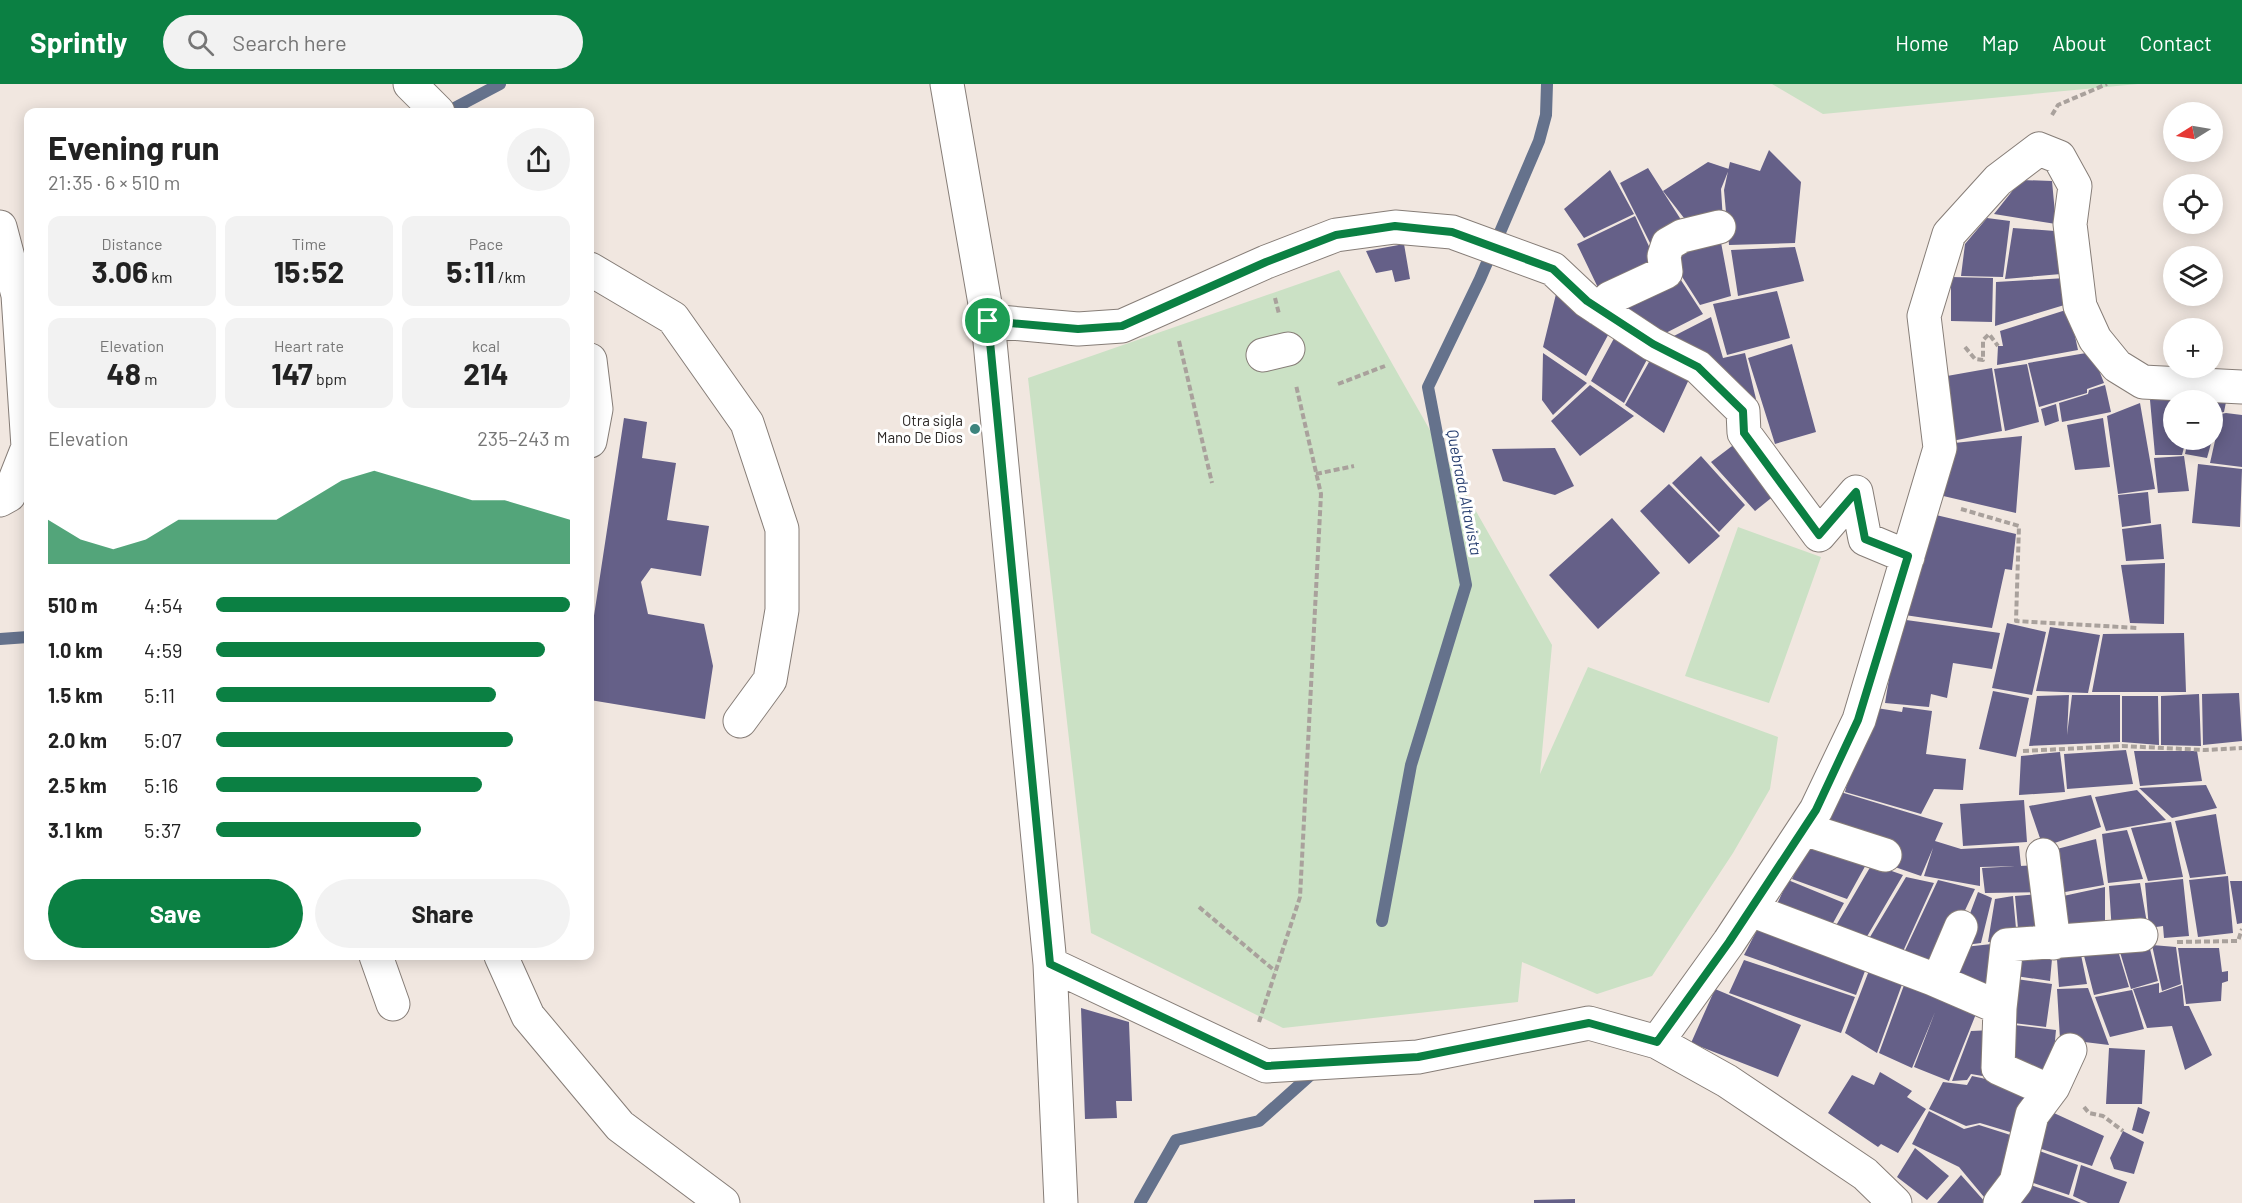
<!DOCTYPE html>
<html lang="en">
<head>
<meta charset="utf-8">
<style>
  body { margin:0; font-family:Barlow,sans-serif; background:#f2f2f2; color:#222; height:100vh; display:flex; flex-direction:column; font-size:22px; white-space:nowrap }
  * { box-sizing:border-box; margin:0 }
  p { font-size:20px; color:#767676 }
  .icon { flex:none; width:33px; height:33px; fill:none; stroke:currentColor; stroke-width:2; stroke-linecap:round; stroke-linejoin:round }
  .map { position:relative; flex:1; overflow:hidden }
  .side { position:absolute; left:24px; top:24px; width:570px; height:852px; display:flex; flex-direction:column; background:#fff; border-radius:12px; box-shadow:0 3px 15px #0003 }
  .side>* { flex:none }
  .needle { width:39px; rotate:259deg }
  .buttons { position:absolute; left:2163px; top:18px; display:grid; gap:12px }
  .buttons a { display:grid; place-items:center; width:60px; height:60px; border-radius:50%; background:#fff; box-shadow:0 3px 15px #0003; font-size:30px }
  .pin { position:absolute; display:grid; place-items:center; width:51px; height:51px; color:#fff; margin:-26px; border:3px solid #fff; border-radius:50%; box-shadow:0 2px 6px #0007 }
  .round { display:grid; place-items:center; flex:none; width:63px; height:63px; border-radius:32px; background:#f2f2f2 }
  .head { display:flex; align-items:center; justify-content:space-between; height:102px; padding:0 24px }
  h1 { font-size:33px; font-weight:700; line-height:45px }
  .stats { display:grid; grid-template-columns:repeat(3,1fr); gap:9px; height:102px; padding:6px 24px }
  .stats div { display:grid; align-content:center; border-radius:12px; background:#f2f2f2; text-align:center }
  .stats b { font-size:30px; font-weight:700 }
  .stats small { font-size:16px; font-weight:400 }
  .stats p { font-size:16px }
  .chart { height:168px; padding:12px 24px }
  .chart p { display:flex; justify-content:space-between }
  .chart svg { width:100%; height:108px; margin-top:6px; fill:#0b8043; opacity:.7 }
  .primary-button { display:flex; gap:12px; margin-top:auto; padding:12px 24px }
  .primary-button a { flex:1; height:69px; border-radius:36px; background:#0b8043; color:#fff; font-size:24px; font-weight:700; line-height:69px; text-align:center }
  .primary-button a+a { background:#f2f2f2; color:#222 }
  ul { padding:0 24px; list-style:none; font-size:20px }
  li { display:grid; grid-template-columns:96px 72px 1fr; align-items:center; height:45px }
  li i { height:15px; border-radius:8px; background:#0b8043 }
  header { display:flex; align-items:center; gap:36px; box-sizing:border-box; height:84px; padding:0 30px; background:#0b8043; color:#fff }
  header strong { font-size:28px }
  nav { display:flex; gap:33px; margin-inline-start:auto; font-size:21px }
  .search { width:420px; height:54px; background:#f2f2f2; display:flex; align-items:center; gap:15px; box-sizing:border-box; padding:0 21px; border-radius:33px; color:#767676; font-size:22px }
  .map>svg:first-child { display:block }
</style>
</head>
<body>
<header>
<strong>Sprintly</strong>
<div class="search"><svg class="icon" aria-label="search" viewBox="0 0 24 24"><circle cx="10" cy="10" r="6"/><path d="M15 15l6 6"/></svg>Search here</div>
<nav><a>Home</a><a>Map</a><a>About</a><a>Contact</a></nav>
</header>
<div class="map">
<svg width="2242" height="1119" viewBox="0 0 2242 1119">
  <rect width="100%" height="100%" fill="#f1e7e0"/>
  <path fill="#cbe1c5" d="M1772 0H2138L1823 30Z
    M1339 186 1552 561 1540 690 1588 583 1778 653 1770 705 1733 769 1652 892 1597 910 1522 878 1518 918 1283 944 1091 849 1028 294Z
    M1738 443 1821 473 1769 619 1685 592Z"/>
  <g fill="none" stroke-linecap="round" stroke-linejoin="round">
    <path stroke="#65728c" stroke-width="12" d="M447 28 500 0
      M0 555 28 553
      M1382 837 1411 681 1466 501 1428 303 1480 195 1539 57 1546 31 1547 0
      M1140 1119 1176 1056 1259 1037 1315 987"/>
  </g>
  <path fill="#656088" d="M1769 66 1801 98 1795 159 1729 161 1724 106 1730 78 1760 87Z
    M1708 78 1729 85 1721 105 1723 137 1691 143 1663 107Z
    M1648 84 1685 142 1652 163 1620 99Z
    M1610 86 1634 130 1584 154 1564 125Z
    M2021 96 2052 97 2056 140 1994 130Z
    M1635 132 1659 184 1602 212 1577 160Z
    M1987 134 2010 137 2003 193 1961 192 1965 160Z
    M2013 144 2055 147 2061 190 2005 195Z
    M1720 153 1731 212 1700 221 1672 177 1679 162Z
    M1404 160 1410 195 1395 198 1392 186 1376 189 1366 167Z
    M1795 163 1804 197 1738 212 1731 166Z
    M1677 190 1703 230 1652 256 1622 216Z
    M1951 193 1993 194 1992 238 1951 237Z
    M2066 194 2071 219 1995 242 1996 198Z
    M1557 206 1614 240 1586 292 1543 263Z
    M1777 207 1790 254 1727 271 1713 220Z
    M2069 225 2078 266 1997 281 1998 262H2003L2000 247Z
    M1711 233 1723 274 1745 269 1756 315 1745 319 1666 256Z
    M1619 245 1652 266 1624 319 1591 297Z
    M1792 260 1816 348 1775 360 1748 274Z
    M2092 268 2104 299 2087 305V309L2039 323 2028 279Z
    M1543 269 1587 299 1553 331 1542 316Z
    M1654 269 1691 291 1664 349 1625 321Z
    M2027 280 2039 338 2005 347 1994 285Z
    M1992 284 2002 347 1952 357 1947 292Z
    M1590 301 1634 332 1580 372 1551 337Z
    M2105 301 2111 328 2062 338 2059 319 2088 310 2089 306Z
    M2182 311 2193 316H2174V356H2186L2182 371H2155L2150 316Z
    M2227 313 2224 328 2219 329 2212 351V316Z
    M2140 319 2155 405 2118 410 2107 332Z
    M2056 320 2059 337 2045 342 2041 325Z
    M2226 329 2242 331V383L2210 379 2221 330Z
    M624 334 647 338 642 374 676 379 667 436 709 442 701 492 651 484 641 498 648 530 704 540 713 582 705 635 590 616V558Z
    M2103 334 2110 383 2075 386 2067 341Z
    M2022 352 2016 429 1939 411 1954 359Z
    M1740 356 1780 407 1755 427 1711 378Z
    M2188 356H2212L2207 374 2185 370Z
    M1555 364 1574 402 1555 411 1503 397 1492 365Z
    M1701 372 1745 421 1719 448 1672 399Z
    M2184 372 2189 407 2158 409 2154 374Z
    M2198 380 2242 385 2240 443 2192 439Z
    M1669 400 1720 452 1689 480 1640 427Z
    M2148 408 2151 439 2122 443 2118 411Z
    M1936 431 2016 450 2012 486 2005 485 1992 544 1898 530Z
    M1612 434 1660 489 1598 545 1549 491Z
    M2161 440 2164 475 2126 477 2122 445Z
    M2165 479 2164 540 2130 539 2121 481Z
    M1899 535 2000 549 1992 585 1953 579 1947 614 1931 610 1929 623 1885 619Z
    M2007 539 2046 548 2032 611 1992 604Z
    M2050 543 2100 551 2088 609 2036 607Z
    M2184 549 2186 608H2092L2103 550Z
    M1993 607 2029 614 2016 673 1979 665Z
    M2239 609 2242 657 2203 661 2202 610Z
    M2199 610 2201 662 2161 661V612Z
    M2069 611 2067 651 2072 611H2120V658L2029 662 2037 612Z
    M2122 612H2158L2159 661 2122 658Z
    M1870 623 1902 628 1903 623 1932 627 1926 670 1966 675 1963 706 1934 705 1921 730 1845 708 1856 662Z
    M2126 666 2133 700 2067 705 2064 670Z
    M2134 667H2197L2202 697 2140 702Z
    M2060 668 2065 708 2019 711 2021 672Z
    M2206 701 2217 724 2172 734 2139 704Z
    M1834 706 1943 739 1935 757 1961 765 2019 762 2021 782 1980 783V802L1924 792 1933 764 1921 792 1892 782 1822 743Z
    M2137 706 2166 736 2106 747 2095 713Z
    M2091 711 2101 743 2043 763 2029 722Z
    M2024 716 2027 758 1963 762 1960 720Z
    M2216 730 2226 790 2190 794 2175 737Z
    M2171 738 2183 793 2148 797 2131 744Z
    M2127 746 2143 795 2108 799 2102 750Z
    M2096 755 2104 801 2054 810 2049 767Z
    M1808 760 1868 777 1847 815 1792 795Z
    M1872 780 1903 791 1862 861 1831 850Z
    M2038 781 2042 808 1985 809 1982 784Z
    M2228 792 2233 849 2198 853 2189 796Z
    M1906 793 1934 799 1900 874 1864 863Z
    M2183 795 2189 852 2164 854 2163 842 2149 844 2145 799Z
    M1788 796 1844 819 1827 850 1773 829Z
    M1938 796 1975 805 1936 888 1901 875Z
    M2230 797H2242V839L2237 840Z
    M2140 799 2148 845 2112 849 2109 802Z
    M2105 803V844L2060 851 2054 814Z
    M1978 808 1992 814 1981 859 1958 862Z
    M2041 810 2044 853 2019 855 2015 812Z
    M2013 812 2017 855 1988 858 1995 815Z
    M1759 842 1868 879 1856 911 1744 871Z
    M2115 857 2129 903 2094 911 2082 864Z
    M2148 857 2158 897 2131 905 2117 858Z
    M2001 859 1996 915 1956 901 1955 864Z
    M2079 861 2087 900 2059 903 2056 862Z
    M2152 861 2176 863 2181 900 2162 907Z
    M2053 864 2050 897 2009 891 2012 866Z
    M2178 864H2219L2222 888 2228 887V897L2222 899 2221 917 2186 920Z
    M1744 876 1855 913 1841 949 1729 909Z
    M1870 884 1904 895 1877 969 1845 949Z
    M1907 893 1980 920 1949 997 1914 983 1935 928 1912 984 1879 969Z
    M2009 894 2052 900 2046 943 2005 938Z
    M2159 899V909L2182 901 2184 922H2189L2212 971 2185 986 2172 942 2147 944 2133 905Z
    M2088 904 2109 961 2060 955 2057 905Z
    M1715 905 1801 941 1778 993 1691 959Z
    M2132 906 2144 945 2110 953 2095 913Z
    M1081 924 1129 938 1132 1017H1116L1117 1034 1085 1035Z
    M2006 940 2056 946 2052 988 2002 979Z
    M1993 946 1994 994 1971 990 1967 996 1952 997 1971 947Z
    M2109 964 2145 966 2142 1020H2106Z
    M1880 988 1912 1007 1907 1013 1926 1025 1898 1069 1881 1060 1878 1063 1828 1029 1852 991 1874 1001Z
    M1972 992 2032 1005 2020 1051 1980 1039 1966 1042 1929 1025 1943 998 1967 1001Z
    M2138 1023 2150 1028 2143 1050 2132 1046Z
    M2043 1024 2104 1052 2092 1082 2030 1061Z
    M1929 1027 1964 1045 1979 1041 2020 1054 1989 1119 1959 1083 1912 1060Z
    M2123 1047 2144 1058 2134 1090 2114 1085 2110 1074Z
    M1915 1064 1949 1092 1927 1116 1897 1093Z
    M2034 1065 2078 1081 2069 1111 2022 1095Z
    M2081 1081 2127 1098 2119 1119H2088L2073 1112Z
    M1961 1091 1986 1119H1937Z
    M2022 1098 2072 1115 2081 1119H2012Z
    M1575 1115V1119H1534V1116Z"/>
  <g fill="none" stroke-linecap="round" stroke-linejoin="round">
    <defs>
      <path id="minor" d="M410 0 438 28
        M947 0 988 237 1050 880 1061 1119
        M0 143 18 211 28 363 9 411 0 416
        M590 185 673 234 747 339 782 445V526L770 596 740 637
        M1599 225 1610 214 1666 188 1664 172 1668 160 1682 152 1719 143
        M988 237 1078 245 1122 242 1266 178 1336 151 1395 143 1452 148 1553 185 1587 217 1652 260 1698 283 1743 327 1744 349 1819 451 1856 408 1865 455 1908 473
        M1263 271 1288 265
        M590 276 596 325 590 357
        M1804 745 1885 771
        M2043 771 2054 859
        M1751 826 1933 895 2000 924 1998 984 2050 1007
        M376 872 393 920
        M501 872 528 932 620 1042 723 1119
        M1050 880 1266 982 1418 973 1589 939 1657 958 1727 997 1865 1090 1895 1119
        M1938 897 1961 843
        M2000 924 2007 861 2141 851
        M1657 958 1729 858 1816 726 1859 636 1940 364 1924 232 1949 150 1998 96 2039 65 2059 73 2075 102 2070 140 2080 222 2095 255 2117 282 2143 298 2242 303
        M2000 1119 2016 1098 2032 1031 2053 1003 2070 966"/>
    </defs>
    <use href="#minor" stroke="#867d77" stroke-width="35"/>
    <path stroke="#a9a19c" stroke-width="4" stroke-dasharray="6 3" stroke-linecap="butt" d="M2052 31 2058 21 2107 0
      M1275 214 1279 230
      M1179 257 1212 399
      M1965 263 1975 275 1983 276V256L1989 250 1998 262
      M1338 300 1385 282
      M1316 390 1354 382
      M1961 425 2019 442 2016 537 2138 544
      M2023 667 2122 662 2205 666 2242 664
      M1199 823 1275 887
      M2177 858 2238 857 2242 845
      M1259 938 1300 813 1321 410 1296 301
      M2084 1023 2089 1029 2103 1032 2123 1047"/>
    <use href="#minor" stroke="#fff" stroke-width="33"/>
  </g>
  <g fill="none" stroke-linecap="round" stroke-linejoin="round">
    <defs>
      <path id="route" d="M1395 142 1452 148 1553 185 1587 217 1653 260 1698 283 1743 327 1744 349 1819 451 1856 408 1865 455 1908 472 1858 636 1816 726 1729 858 1657 958 1589 939 1418 973 1266 982 1050 880 988 237 1078 245 1122 242 1266 178 1336 151Z"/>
    </defs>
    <use href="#route" stroke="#fff" stroke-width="12"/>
    <use href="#route" stroke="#0b8043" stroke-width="8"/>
  </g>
  <circle fill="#3d847d" stroke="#fff" stroke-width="2" cx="975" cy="345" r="6"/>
  <g text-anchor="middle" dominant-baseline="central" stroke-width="6" stroke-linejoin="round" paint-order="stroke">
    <g font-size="15" fill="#2c2826" stroke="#fff" text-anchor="end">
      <text x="963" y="336">Otra sigla<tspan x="963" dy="17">Mano De Dios</tspan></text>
    </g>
    <g font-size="16" font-style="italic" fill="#294072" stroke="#fff">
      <text transform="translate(1465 408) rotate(79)">Quebrada Altavista</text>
    </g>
  </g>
</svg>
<div class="buttons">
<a><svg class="needle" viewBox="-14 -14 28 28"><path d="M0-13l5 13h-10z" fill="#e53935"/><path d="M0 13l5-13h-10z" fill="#767676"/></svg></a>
<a><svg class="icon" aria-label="locate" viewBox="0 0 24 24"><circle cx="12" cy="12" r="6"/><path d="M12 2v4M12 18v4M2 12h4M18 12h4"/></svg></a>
<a><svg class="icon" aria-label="layers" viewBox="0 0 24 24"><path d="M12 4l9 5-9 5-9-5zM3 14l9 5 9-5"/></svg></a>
<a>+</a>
<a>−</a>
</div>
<div class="pin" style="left:988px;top:237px;background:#1e9e55"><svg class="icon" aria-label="arrive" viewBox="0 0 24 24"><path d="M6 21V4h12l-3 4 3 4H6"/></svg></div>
<section class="side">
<div class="head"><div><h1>Evening run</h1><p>21:35 · 6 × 510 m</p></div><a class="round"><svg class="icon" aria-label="share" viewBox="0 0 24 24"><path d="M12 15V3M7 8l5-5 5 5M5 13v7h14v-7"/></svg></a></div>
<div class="stats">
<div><p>Distance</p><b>3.06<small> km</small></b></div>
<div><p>Time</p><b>15:52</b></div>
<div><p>Pace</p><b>5:11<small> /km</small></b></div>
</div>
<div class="stats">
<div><p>Elevation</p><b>48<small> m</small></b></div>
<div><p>Heart rate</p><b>147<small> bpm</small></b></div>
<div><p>kcal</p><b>214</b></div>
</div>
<div class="chart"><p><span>Elevation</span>235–243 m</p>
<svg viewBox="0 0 160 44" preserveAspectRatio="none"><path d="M0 44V26L10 34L20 38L30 34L40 26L50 26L60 26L70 26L80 18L90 10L100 6L110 10L120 14L130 18L140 18L150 22L160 26V44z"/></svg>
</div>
<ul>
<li><b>510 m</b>4:54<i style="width:100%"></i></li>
<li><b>1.0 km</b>4:59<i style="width:93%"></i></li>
<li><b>1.5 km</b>5:11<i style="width:79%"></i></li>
<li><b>2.0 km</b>5:07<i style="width:84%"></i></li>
<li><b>2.5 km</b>5:16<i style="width:75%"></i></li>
<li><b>3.1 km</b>5:37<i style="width:58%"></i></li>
</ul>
<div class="primary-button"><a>Save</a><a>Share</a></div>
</section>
</div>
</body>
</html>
